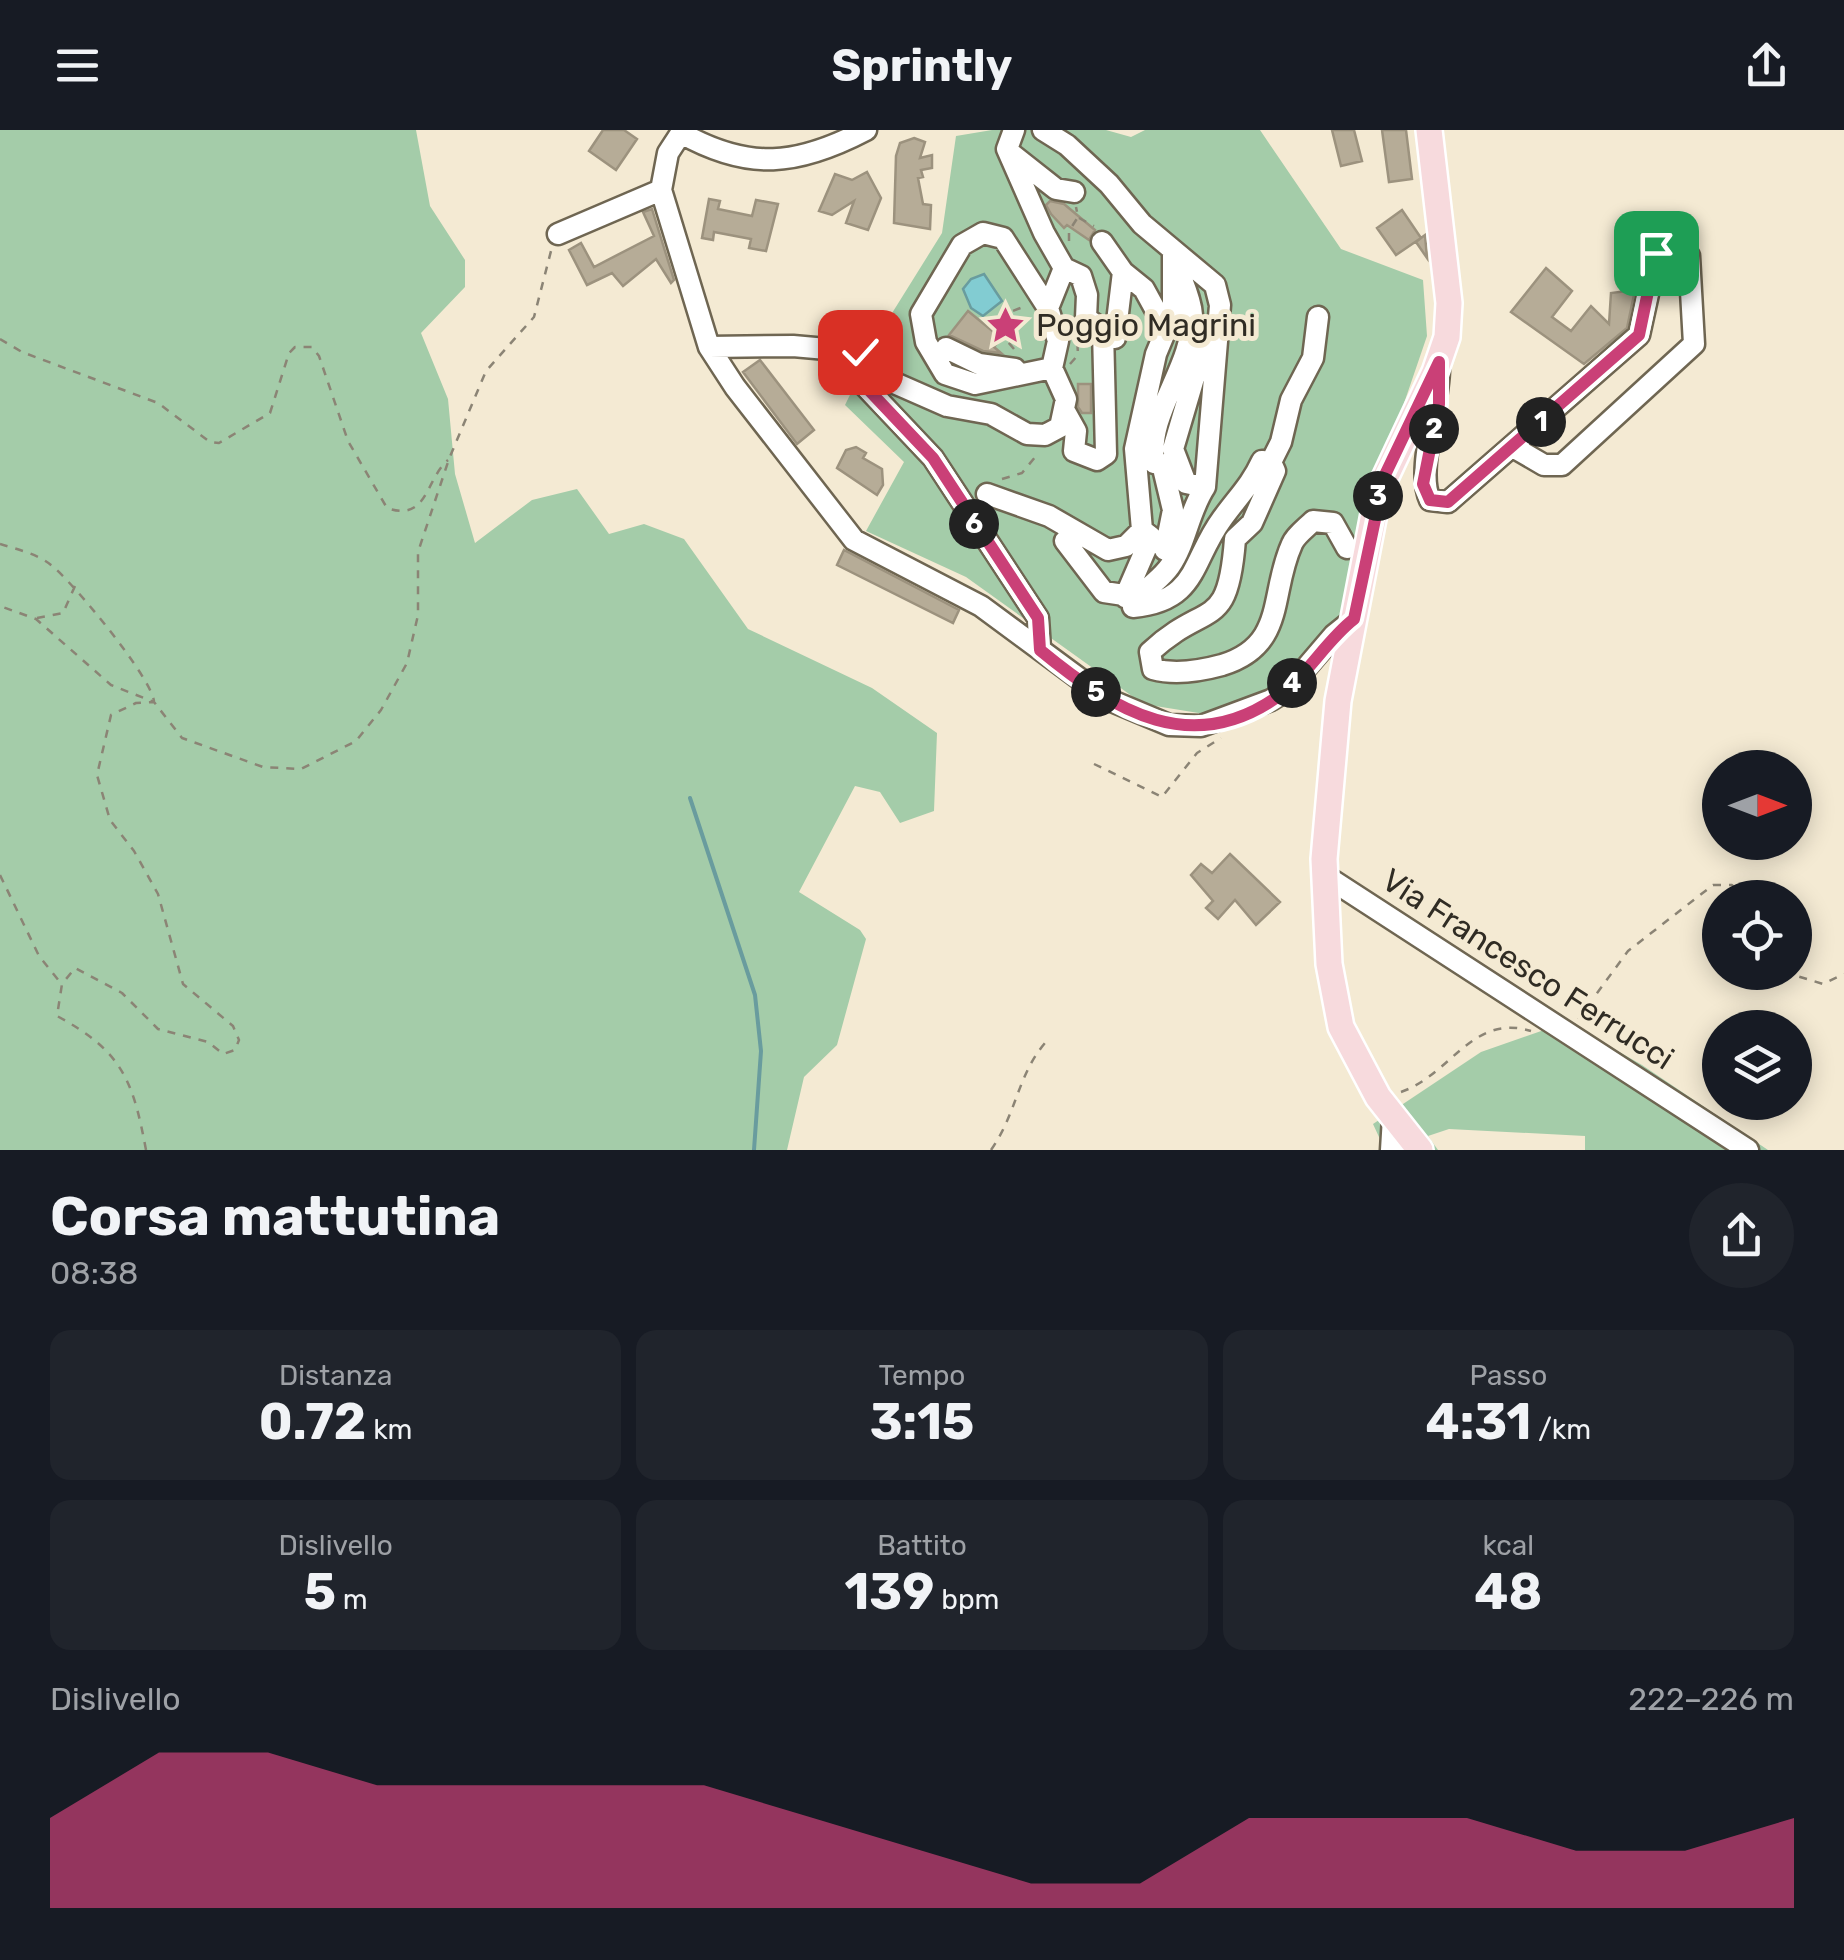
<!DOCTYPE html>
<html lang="it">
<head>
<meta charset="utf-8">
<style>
  body { margin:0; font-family:Rubik,sans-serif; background:#20242c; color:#f1f3f6; height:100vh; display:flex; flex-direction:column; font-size:38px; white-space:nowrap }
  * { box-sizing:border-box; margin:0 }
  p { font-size:32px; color:#9ea1a6 }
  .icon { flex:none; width:55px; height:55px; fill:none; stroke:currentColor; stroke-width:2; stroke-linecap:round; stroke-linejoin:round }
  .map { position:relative; height:1020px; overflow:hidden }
  .sheet { display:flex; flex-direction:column; background:#171b24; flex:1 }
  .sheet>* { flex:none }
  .needle { width:65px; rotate:90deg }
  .controls { position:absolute; left:1702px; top:620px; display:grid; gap:20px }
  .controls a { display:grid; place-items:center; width:110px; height:110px; border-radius:50%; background:#171b24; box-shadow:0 5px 25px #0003; font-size:50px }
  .pin { position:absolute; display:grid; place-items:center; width:85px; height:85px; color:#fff; margin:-42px; border-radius:20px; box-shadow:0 5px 15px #0006 }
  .km { position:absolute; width:50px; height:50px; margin:-25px; border-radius:50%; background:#222; color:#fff; font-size:28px; line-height:50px; text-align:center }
  .round { display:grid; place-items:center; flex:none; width:105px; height:105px; border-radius:52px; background:#20242c }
  .summary { display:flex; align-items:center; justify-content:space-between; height:170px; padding:0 50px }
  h1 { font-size:55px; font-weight:700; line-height:75px }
  .stats { display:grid; grid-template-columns:repeat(3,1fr); gap:15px; height:170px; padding:10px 50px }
  .stats div { display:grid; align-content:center; border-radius:20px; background:#20242c; text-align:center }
  .stats b { font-size:50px; font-weight:700 }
  .stats small { font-size:28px; font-weight:400 }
  .stats p { font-size:28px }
  .chart { height:280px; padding:20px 50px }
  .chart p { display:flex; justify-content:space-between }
  .chart svg { width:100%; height:180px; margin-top:10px; fill:#ca4077; opacity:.7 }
  header { display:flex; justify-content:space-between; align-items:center; height:130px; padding:0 50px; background:#171b24; font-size:45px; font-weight:700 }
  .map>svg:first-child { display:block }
</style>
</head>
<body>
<header><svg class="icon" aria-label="menu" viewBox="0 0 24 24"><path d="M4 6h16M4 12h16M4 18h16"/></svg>Sprintly<svg class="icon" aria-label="share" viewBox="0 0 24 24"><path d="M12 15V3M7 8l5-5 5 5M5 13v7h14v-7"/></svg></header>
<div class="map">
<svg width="1844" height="1020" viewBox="0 0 1844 1020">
  <rect width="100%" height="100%" fill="#f4ead3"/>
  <path fill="#a4cca9" d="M0 0H416L430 76 465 130V157L421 203 448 269 455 344 475 413 532 370 577 359 609 404 644 394 684 409 748 499 872 558 937 603 934 681 900 693 880 662 855 656 799 762 860 800 866 809 837 915 804 947 787 1020H0Z
    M992 0H1106L1131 7 1145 0H1260L1341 119 1423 150 1427 206 1375 358 1341 489 1282 557 1211 585 1143 574 966 447 866 401 904 332 845 275 884 196 942 103 956 6Z
    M1567 892 1642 935 1768 1020H1585V1006L1449 999 1428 1006 1438 1020H1385L1373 994 1481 922Z"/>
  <path fill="#82ccd2" stroke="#699c9e" stroke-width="2.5" d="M984 144 1002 171 983 186 971 178 963 159 971 149Z"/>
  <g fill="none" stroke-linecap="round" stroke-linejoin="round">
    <path stroke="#699c9e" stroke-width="4" d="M690 668 755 865 761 921 754 1020"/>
  </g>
  <path fill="#b6ac97" stroke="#9c927e" stroke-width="2.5" d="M603 0H624L637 9 616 40 589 21Z
    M1332 0H1354L1362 31 1341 36Z
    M1382 0H1406L1412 49 1389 52Z
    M914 8 925 12 920 28 932 25V38L921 40 923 47 918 48 923 74 931 75 930 99 894 93 896 26 900 13Z
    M867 42 881 68 868 100 846 93 854 71 832 85 819 81 835 44 852 50Z
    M709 69 720 71 718 79 752 86 756 70 778 74 766 121 749 118 751 109 714 102 713 110 702 108Z
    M1050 71 1064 74 1095 100 1089 110 1067 95 1064 98 1051 84 1046 75Z
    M652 79 674 150 671 153 656 129 623 156 612 143 587 155 569 120 581 113 594 137 654 106 643 82Z
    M1402 80 1421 108 1425 105 1427 128 1416 112 1421 108 1396 125 1377 98Z
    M1546 138 1572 161 1552 187 1571 201 1591 176 1609 194 1611 163 1635 160 1627 198 1584 234 1511 182Z
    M968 181 1001 208 994 217 1001 223 983 221 949 205Z
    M760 230 814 300 797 314 743 242Z
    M1078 254H1091V283H1082L1078 277Z
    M856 317 866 323 863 328 882 339 883 355 877 365 837 338 846 320Z
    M844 420 959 480 953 493 837 435Z
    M1230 724 1280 772 1256 795 1235 770 1218 789 1206 778 1213 771 1191 745 1201 734 1212 743Z"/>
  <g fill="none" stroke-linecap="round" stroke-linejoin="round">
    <defs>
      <path id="minor" d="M683 0 668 23 661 60 709 217 735 257 854 410 981 476 1107 569 1169 595 1201 596 1271 570 1287 560 1334 505 1354 489
        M1014 0 1007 19 1044 103 1064 138 1048 178
        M1043 0 1067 15 1109 54 1142 94 1215 155 1220 175 1205 357C1189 381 1186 413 1170 436 1159 452 1143 458 1133 477 1198 471 1191 431 1222 389 1237 368 1251 355 1262 331L1271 332 1281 312 1291 270 1313 228 1318 187
        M681 3C749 41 797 36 866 0
        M1009 22 1056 59 1074 62
        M558 104 661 60
        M1102 112 1123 142 1115 208 1103 200
        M1064 138 1081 146 1087 165 1086 188 1103 200 1106 324 1097 330 1074 321 1076 301 1066 283
        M1123 142 1144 159 1155 179
        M709 217 793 216 860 222 890 251 947 276 991 284 1027 304 1045 305 1060 297 1066 269 1052 238 1058 211 1048 178 1003 108 983 103 962 115 921 184 926 212 945 244 975 254 1052 238
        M829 218 933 328 1038 488 1040 519
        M946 218 979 234 1015 239
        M1439 239C1439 276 1416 340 1430 370L1448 372 1639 205 1657 123 1673 112 1689 126 1694 214 1562 335H1544L1513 317
        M1271 332 1275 341 1252 393 1235 409C1228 504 1207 469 1150 522L1153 539C1175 545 1200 541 1222 535 1287 515 1269 464 1292 414 1295 406 1306 398 1313 391L1333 393 1347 418
        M1205 357 1186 353 1173 319 1207 204
        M987 364 1049 386 1108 420 1126 416 1142 400
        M1065 411 1104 462 1124 465
        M1165 420 1173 380 1162 334 1154 333C1147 280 1193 239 1192 185 1191 167 1181 150 1176 133
        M1125 467 1151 407 1142 400 1135 319 1156 224 1173 183V121
        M1324 745 1748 1020
        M1391 1020 1393 987"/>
      <path id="major" d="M1420 1020 1378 967 1341 897 1329 834 1324 729 1338 571 1378 363 1435 242 1447 207 1449 173 1429 0"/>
    </defs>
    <use href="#minor" stroke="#6f6652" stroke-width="25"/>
    <use href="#major" stroke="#fff" stroke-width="30"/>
    <path stroke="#8b8475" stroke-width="2.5" stroke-dasharray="8 8" stroke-linecap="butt" d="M1079 88 1094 96
      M1069 111V101L1078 87 1076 77
      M0 209 22 222 158 273 210 312 219 313 270 283 289 223 295 217H312L319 226 348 311 387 378C428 392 425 350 448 330
      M1014 219 989 190 1023 177
      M1070 234 1078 225 1077 206
      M1002 349 1022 343 1036 326
      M0 414C16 419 38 424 51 435 72 451 153 549 154 572L111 555 36 489 0 476
      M37 488 63 483 75 456
      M1094 634 1162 667 1197 623 1221 608
      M0 745 39 826 60 852
      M1784 842 1823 854 1844 844
      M1578 889 1628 821 1713 755H1732L1744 768
      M1401 962C1452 944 1472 883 1531 901
      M146 1020C133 950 122 921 57 886L62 854 75 838 122 863 158 899 208 912 223 924 235 920 239 910 233 896 183 854 158 764 134 721 110 690 97 645 111 585 136 573 154 572 182 608 263 637 301 639 356 611 381 580 407 533 418 485V422L449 329 486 241 534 187 551 121
      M991 1020C1017 983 1017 946 1045 913"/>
    <use href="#minor" stroke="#fff" stroke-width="20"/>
    <use href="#major" stroke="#f7dadd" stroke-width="25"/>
  </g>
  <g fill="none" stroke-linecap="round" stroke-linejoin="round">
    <defs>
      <path id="route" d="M860 222 829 218 933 328 1038 488 1040 520C1114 581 1194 631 1284 562 1310 541 1327 510 1354 489L1384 347 1439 232V274L1423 354 1430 370 1448 372 1639 205 1656 123"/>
    </defs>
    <use href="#route" stroke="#fff" stroke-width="20"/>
    <use href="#route" stroke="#ca4077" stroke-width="12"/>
  </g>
  <defs>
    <symbol id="sight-bare" viewBox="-9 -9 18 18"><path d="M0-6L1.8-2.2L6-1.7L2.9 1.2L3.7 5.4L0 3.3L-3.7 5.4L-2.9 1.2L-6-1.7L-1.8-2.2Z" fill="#ca4077" stroke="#f4ead3" stroke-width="2.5" paint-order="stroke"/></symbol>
  </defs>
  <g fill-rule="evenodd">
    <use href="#sight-bare" x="978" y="168" width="55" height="55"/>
  </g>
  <g text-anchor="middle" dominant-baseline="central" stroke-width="10" stroke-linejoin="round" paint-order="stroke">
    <g font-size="32" fill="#302c24" stroke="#f4ead3" text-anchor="start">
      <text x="1036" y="195">Poggio Magrini</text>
    </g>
    <g font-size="32" fill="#302c24" stroke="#f4ead3">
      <text transform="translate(1528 839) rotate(33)">Via Francesco Ferrucci</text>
    </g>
  </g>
</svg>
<div class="controls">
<a><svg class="needle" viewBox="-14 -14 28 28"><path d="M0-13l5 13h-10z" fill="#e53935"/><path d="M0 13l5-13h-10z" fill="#9ea1a6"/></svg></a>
<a><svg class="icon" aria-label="locate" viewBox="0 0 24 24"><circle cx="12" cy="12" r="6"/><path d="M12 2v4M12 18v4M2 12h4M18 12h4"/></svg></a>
<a><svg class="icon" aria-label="layers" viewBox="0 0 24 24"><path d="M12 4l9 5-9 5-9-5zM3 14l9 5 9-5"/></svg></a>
</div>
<div class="pin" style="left:1656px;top:123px;background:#1e9e55"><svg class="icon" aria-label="arrive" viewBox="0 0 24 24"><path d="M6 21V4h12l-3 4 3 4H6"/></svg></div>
<div class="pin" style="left:860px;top:222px;background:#d93025"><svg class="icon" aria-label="check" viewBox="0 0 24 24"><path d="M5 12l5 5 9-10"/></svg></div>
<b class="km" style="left:1541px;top:292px">1</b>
<b class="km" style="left:1434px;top:299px">2</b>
<b class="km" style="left:1378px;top:366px">3</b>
<b class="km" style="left:1292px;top:553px">4</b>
<b class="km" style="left:1096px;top:562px">5</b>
<b class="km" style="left:974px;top:394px">6</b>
</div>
<section class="sheet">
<div class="summary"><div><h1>Corsa mattutina</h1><p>08:38</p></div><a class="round"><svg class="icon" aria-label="share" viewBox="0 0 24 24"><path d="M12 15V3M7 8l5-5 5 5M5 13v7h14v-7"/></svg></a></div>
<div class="stats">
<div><p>Distanza</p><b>0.72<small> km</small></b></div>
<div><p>Tempo</p><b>3:15</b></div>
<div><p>Passo</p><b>4:31<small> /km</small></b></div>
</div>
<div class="stats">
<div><p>Dislivello</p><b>5<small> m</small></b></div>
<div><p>Battito</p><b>139<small> bpm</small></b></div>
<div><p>kcal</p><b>48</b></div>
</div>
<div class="chart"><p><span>Dislivello</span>222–226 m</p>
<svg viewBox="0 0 160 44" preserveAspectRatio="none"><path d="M0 44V22L10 6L20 6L30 14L40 14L50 14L60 14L70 22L80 30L90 38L100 38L110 22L120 22L130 22L140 30L150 30L160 22V44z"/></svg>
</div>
</section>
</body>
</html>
